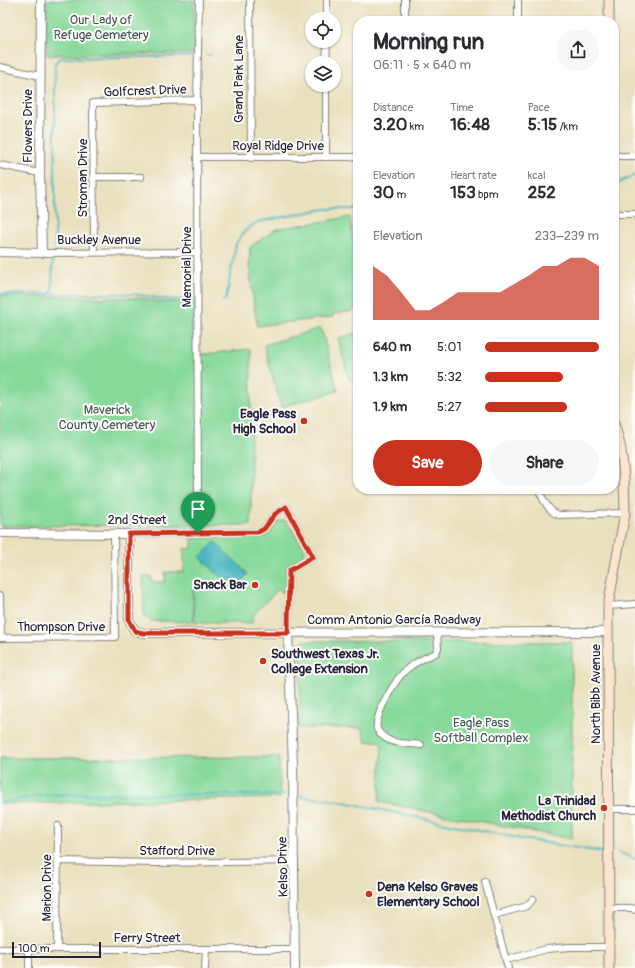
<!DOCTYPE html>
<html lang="en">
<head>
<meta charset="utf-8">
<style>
  body { margin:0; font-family:Pangolin,sans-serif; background:#f7f7f7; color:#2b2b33; height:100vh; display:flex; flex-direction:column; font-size:15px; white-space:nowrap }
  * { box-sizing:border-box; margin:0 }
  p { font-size:13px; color:#7c7c81 }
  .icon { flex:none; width:22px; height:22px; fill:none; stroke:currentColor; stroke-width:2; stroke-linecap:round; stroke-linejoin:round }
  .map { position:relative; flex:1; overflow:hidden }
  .details { position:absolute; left:353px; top:16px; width:266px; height:478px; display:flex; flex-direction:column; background:#fff; border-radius:16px; box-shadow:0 1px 3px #0004 }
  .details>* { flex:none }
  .buttons { position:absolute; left:305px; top:12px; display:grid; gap:8px }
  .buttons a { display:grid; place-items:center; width:36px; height:36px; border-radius:50%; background:#fff; box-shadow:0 1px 3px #0004; font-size:20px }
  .scale { position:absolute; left:12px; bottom:10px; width:89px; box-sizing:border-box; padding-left:4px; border:2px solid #22223b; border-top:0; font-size:11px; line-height:14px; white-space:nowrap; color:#22223b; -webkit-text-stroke:3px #fdfcf7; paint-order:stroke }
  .pin { position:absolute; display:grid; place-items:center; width:34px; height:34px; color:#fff; margin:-41px -17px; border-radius:50% 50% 50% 0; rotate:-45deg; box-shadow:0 0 4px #0007 }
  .pin .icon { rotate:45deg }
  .round { display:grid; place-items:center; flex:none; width:42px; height:42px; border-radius:21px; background:#f7f7f7 }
  .head { display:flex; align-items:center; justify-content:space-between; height:68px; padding:0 20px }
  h1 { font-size:22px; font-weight:700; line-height:30px }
  .metrics { display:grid; grid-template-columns:repeat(3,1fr); gap:6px; height:68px; padding:4px 20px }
  .metrics div { display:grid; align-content:center }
  .metrics b { font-size:17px; font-weight:700 }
  .metrics small { font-size:11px; font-weight:400 }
  .metrics p { font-size:11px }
  .chart { height:112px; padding:8px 20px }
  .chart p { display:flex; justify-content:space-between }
  .chart svg { width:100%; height:72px; margin-top:4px; fill:#c8321e; opacity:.7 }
  .button { display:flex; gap:8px; margin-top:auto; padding:8px 20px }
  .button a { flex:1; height:46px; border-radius:24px; background:#c8321e; color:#fff; font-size:16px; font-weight:700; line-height:46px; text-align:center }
  .button a+a { background:#f7f7f7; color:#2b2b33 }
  ul { padding:0 20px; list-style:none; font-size:13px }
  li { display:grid; grid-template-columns:64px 48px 1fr; align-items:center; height:30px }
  li i { height:10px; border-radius:5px; background:#c8321e }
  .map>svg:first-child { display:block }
</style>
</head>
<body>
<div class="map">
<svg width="635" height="968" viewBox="0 0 635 968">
  <rect width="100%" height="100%" fill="#fdfcf7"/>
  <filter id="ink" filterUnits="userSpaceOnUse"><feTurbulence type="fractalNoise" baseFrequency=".025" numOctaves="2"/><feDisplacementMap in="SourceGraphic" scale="8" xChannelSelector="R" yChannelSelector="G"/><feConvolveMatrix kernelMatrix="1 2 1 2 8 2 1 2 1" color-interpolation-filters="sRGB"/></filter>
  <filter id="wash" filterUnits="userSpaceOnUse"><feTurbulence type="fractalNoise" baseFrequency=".012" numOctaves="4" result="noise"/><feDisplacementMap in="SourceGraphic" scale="16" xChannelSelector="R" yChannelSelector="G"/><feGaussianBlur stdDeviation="0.9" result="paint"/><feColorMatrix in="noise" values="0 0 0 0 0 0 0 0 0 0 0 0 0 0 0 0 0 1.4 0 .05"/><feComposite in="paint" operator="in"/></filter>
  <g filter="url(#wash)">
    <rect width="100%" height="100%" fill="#e9e0bd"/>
    <path fill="#87d99b" stroke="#547e6b" d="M46 0H194V53L47 55Z
      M350 217 358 275V304L353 311 333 314V317L257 326 249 267 250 247 276 229Z
      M0 296 139 298 161 302H195V355L251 349V525L0 526Z
      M321 328 338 391 281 407 264 345Z
      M358 333V378L349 380 338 338Z
      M281 521H286L305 550 303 555 287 568V592H280L278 589 254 614 252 623H195L193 589V622L150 621 144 616 143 577 151 576 152 582H165V572H184V549L192 548V538L263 537 270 533 276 523Z
      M301 641 572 642V839L379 802 382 746 378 741 366 742 362 728H299Z
      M279 757 280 798 0 804V758Z"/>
    <path fill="#46b5bf" stroke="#346c7d" d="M215 542 248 574 233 589 200 557Z"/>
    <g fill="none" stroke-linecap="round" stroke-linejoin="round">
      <path stroke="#46b5bf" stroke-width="2" d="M207 56 211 54
        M616 184 635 175
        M55 247V63L60 58 194 56
        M0 294H133L163 299 193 300
        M49 295 52 290 53 256
        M223 301 226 299 236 244C241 234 248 227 258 222L324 209H358
        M297 796 339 801 522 839 602 852
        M0 803 37 796 65 794 285 795
        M618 852 635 859"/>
    </g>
  </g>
  <g filter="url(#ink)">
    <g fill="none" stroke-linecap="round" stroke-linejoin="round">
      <defs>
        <path id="minor" d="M250 0 251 158
          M327 19V0
          M405 21V0
          M518 21V0
          M326 63 327 41
          M0 67 40 76
          M614 156H635
          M197 157H358
          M326 157V85
          M0 165 40 173
          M93 177H141
          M614 214H635
          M94 252 93 103 197 100
          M42 253 198 252
          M538 489C543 498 548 512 559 515L625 513
          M198 533 197 100 199 0
          M129 534 258 532 264 529 275 514 286 507 313 557 289 571 288 633
          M0 596 1 638
          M608 606 635 604
          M0 638 115 637 114 533
          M421 745C409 743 392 745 383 736 381 735 378 731 377 729 374 715 396 678 407 669 415 662 426 657 436 653L438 648 437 632
          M609 809H635
          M58 861 156 863 295 861
          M485 882 508 968
          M609 908H632L635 910
          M494 915 527 906 533 899
          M0 949H295
          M29 949V968
          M57 949 58 826
          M506 960 547 949 569 947H609
          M205 968 206 949"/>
        <path id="tertiary" d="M0 252 42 253 40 173 41 0
          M0 533 129 534V620L135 631 143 633 608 632
          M288 633 293 766 295 968"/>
        <path id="secondary" d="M609 21V0
          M609 968 608 606 625 513 624 476 621 449 614 423"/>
      </defs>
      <use href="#minor" stroke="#86817c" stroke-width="8"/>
      <use href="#tertiary" stroke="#86817c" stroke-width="10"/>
      <use href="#secondary" stroke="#86817c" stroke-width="11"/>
      <use href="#minor" stroke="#fff" stroke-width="6"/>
      <use href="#tertiary" stroke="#fff" stroke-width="8"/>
      <use href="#secondary" stroke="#fce5cf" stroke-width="9"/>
    </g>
  </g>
  <g fill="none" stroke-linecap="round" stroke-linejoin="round" filter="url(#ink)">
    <defs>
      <path id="route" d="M286 507 313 557 289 571 288 633H143L135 631 129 620V534L258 532 264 529 275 514Z"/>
    </defs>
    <use href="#route" stroke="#fff" stroke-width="8"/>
    <use href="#route" stroke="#c8321e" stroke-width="5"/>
  </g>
  <g fill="#c8321e" stroke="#fdfcf7" stroke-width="1.5">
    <circle cx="304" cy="421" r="4"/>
    <circle cx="255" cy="585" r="4"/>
    <circle cx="263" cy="661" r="4"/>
    <circle cx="604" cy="808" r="4"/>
    <circle cx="369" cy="894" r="4"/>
  </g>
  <g text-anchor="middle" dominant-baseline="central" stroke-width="4" stroke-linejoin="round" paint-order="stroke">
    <g font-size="13" fill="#405958" stroke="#fdfcf7">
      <text x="101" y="20">Our Lady of<tspan x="101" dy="15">Refuge Cemetery</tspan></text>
      <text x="107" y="410">Maverick<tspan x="107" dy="15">County Cemetery</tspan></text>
      <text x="481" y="723">Eagle Pass<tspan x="481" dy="15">Softball Complex</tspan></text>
    </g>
    <g font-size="13" fill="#22223b" stroke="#fdfcf7">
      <text transform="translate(239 79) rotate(-90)">Grand Park Lane</text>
      <text transform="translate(145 91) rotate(-2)">Golfcrest Drive</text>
      <text transform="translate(28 126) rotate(-90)">Flowers Drive</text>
      <text x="278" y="146">Royal Ridge Drive</text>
      <text transform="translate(83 178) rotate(-90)">Stroman Drive</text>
      <text x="99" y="240">Buckley Avenue</text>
      <text transform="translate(187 267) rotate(-90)">Memorial Drive</text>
      <text x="137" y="520">2nd Street</text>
      <text x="394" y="620">Comm Antonio García Roadway</text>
      <text x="61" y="627">Thompson Drive</text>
      <text transform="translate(596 694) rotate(-90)">North Bibb Avenue</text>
      <text x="177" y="851">Stafford Drive</text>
      <text transform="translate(283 867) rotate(-91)">Kelso Drive</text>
      <text transform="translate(47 888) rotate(-90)">Marion Drive</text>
      <text x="147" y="938">Ferry Street</text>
    </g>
    <g font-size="13" font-weight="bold" fill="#22223b" stroke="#fdfcf7" text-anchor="end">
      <text x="296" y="414">Eagle Pass<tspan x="296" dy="15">High School</tspan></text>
      <text x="247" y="585">Snack Bar</text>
      <text x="271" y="654" text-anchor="start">Southwest Texas Jr.<tspan x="271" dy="15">College Extension</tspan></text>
      <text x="596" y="801">La Trinidad<tspan x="596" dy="15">Methodist Church</tspan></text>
      <text x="377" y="887" text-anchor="start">Dena Kelso Graves<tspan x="377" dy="15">Elementary School</tspan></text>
    </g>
  </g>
</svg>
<div class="buttons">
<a><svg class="icon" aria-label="locate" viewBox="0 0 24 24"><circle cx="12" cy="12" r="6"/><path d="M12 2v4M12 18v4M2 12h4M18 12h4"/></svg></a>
<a><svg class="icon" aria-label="layers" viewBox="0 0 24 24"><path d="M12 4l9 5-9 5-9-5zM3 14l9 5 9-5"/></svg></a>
</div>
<div class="scale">100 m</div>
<div class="pin" style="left:198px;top:533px;background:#1e9e55"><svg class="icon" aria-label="arrive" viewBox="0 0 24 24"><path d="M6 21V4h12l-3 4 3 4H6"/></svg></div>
<section class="details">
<div class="head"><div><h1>Morning run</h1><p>06:11 · 5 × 640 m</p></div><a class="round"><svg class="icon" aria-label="share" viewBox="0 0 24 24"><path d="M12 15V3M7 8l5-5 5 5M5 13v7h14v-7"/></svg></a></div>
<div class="metrics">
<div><p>Distance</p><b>3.20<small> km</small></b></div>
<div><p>Time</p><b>16:48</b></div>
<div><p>Pace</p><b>5:15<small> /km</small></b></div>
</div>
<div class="metrics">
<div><p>Elevation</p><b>30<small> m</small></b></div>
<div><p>Heart rate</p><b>153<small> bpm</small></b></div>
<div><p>kcal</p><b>252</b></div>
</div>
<div class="chart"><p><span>Elevation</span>233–239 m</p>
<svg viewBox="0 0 160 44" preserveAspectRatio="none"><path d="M0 44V11L10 17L20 27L30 38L40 38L50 33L60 27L70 27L80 27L90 27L100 22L110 17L120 11L130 11L140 6L150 6L160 11V44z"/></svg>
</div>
<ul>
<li><b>640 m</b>5:01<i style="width:100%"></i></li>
<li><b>1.3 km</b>5:32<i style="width:68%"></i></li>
<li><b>1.9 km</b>5:27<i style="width:72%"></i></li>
</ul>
<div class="button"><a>Save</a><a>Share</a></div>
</section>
</div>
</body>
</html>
